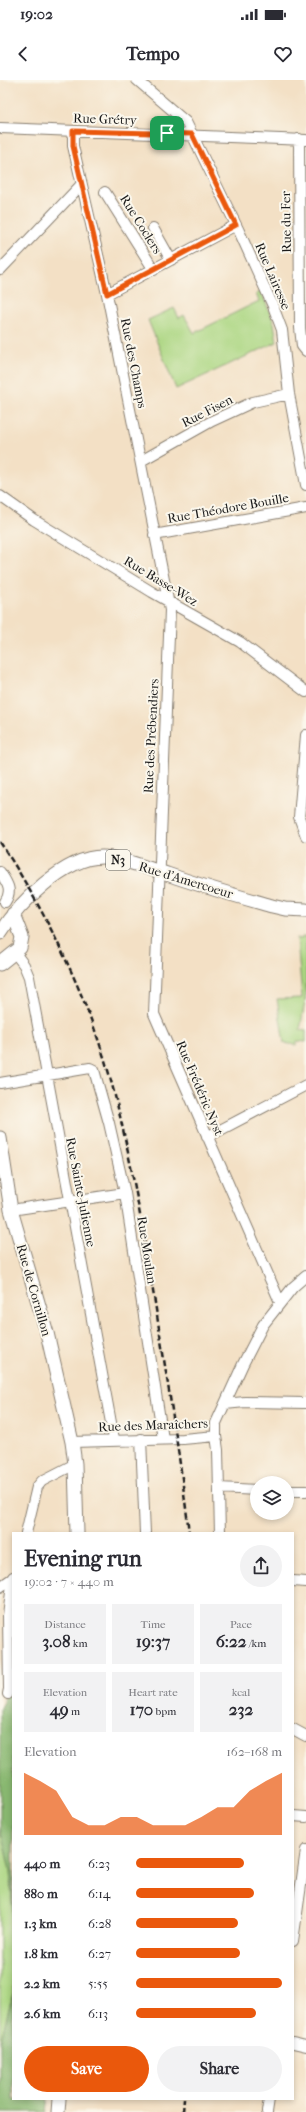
<!DOCTYPE html>
<html lang="en">
<head>
<meta charset="utf-8">
<style>
  body { margin:0; font-family:"IM FELL French Canon",serif; background:#f2f2f3; color:#2b2b33; height:100vh; display:flex; flex-direction:column; font-size:15px; white-space:nowrap }
  * { box-sizing:border-box; margin:0 }
  p { font-size:13px; color:#7c7c81 }
  .icon { flex:none; width:22px; height:22px; fill:none; stroke:currentColor; stroke-width:2; stroke-linecap:round; stroke-linejoin:round }
  .map { position:relative; flex:1; overflow:hidden }
  .drawer { position:absolute; left:12px; top:1452px; width:282px; height:568px; display:flex; flex-direction:column; background:#fff; border-radius:0px; box-shadow:0 2px 6px #0003 }
  .drawer>* { flex:none }
  .buttons { position:absolute; left:250px; top:1396px; display:grid; gap:8px }
  .buttons a { display:grid; place-items:center; width:44px; height:44px; border-radius:50%; background:#fff; box-shadow:0 2px 6px #0003; font-size:20px }
  .pin { position:absolute; display:grid; place-items:center; width:34px; height:34px; color:#fff; margin:-17px; border-radius:8px; box-shadow:0 2px 6px #0006 }
  .round { display:grid; place-items:center; flex:none; width:42px; height:42px; border-radius:21px; background:#f2f2f3 }
  .summary { display:flex; align-items:center; justify-content:space-between; height:68px; padding:0 12px }
  h1 { font-size:22px; font-weight:700; line-height:30px }
  .metrics { display:grid; grid-template-columns:repeat(3,1fr); gap:6px; height:68px; padding:4px 12px }
  .metrics div { display:grid; align-content:center; border-radius:0px; background:#f2f2f3; text-align:center }
  .metrics b { font-size:17px; font-weight:700 }
  .metrics small { font-size:11px; font-weight:400 }
  .metrics p { font-size:11px }
  .chart { height:112px; padding:8px 12px }
  .chart p { display:flex; justify-content:space-between }
  .chart svg { width:100%; height:72px; margin-top:4px; fill:#ea580c; opacity:.7 }
  .button { display:flex; gap:8px; margin-top:auto; padding:8px 12px }
  .button a { flex:1; height:46px; border-radius:24px; background:#ea580c; color:#fff; font-size:16px; font-weight:700; line-height:46px; text-align:center }
  .button a+a { background:#f2f2f3; color:#2b2b33 }
  ul { padding:0 12px; list-style:none; font-size:13px }
  li { display:grid; grid-template-columns:64px 48px 1fr; align-items:center; height:30px }
  li i { height:10px; border-radius:5px; background:#ea580c }
  .status { display:flex; justify-content:space-between; align-items:center; height:28px; padding:0 20px; background:#fff; direction:ltr }
  .status svg { height:11px; fill:currentColor }
  header { display:flex; justify-content:space-between; align-items:center; height:52px; padding:0 12px; background:#fff; font-size:18px; font-weight:700 }
  .map>svg:first-child { display:block }
</style>
</head>
<body>
<div class="status"><b>19:02</b><svg viewBox="0 0 49 12"><path d="M0 12V9h3v3zM5 12V6h3v6zM10 12V3h3v9zM15 12V0h3v12zM26 1h20v11H26zM47 4h2v5h-2z"/></svg></div>
<header><svg class="icon" aria-label="back" viewBox="0 0 24 24"><path d="M15 5l-7 7 7 7"/></svg>Tempo<svg class="icon" aria-label="heart" viewBox="0 0 24 24"><path d="M12 20l-8-8c-3-5 5-10 8-4 3-6 11-1 8 4z"/></svg></header>
<div class="map">
<svg width="306" height="2032" viewBox="0 0 306 2032">
  <rect width="100%" height="100%" fill="#fbf7ec"/>
  <filter id="ink" filterUnits="userSpaceOnUse"><feTurbulence type="fractalNoise" baseFrequency=".025" numOctaves="2"/><feDisplacementMap in="SourceGraphic" scale="8" xChannelSelector="R" yChannelSelector="G"/><feConvolveMatrix kernelMatrix="1 2 1 2 8 2 1 2 1" color-interpolation-filters="sRGB"/></filter>
  <filter id="wash" filterUnits="userSpaceOnUse"><feTurbulence type="fractalNoise" baseFrequency=".012" numOctaves="4" result="noise"/><feDisplacementMap in="SourceGraphic" scale="16" xChannelSelector="R" yChannelSelector="G"/><feGaussianBlur stdDeviation="0.9" result="paint"/><feColorMatrix in="noise" values="0 0 0 0 0 0 0 0 0 0 0 0 0 0 0 0 0 1.4 0 .05"/><feComposite in="paint" operator="in"/></filter>
  <g filter="url(#wash)">
    <rect width="100%" height="100%" fill="#f3e0c5"/>
    <path fill="#abd681" stroke="#64794e" d="M261 211 274 243 277 262 176 309 148 240 174 228 179 238 184 235 194 253 259 221 256 214Z
      M302 857H306V915L300 950 306 951V962L297 961 296 965 284 963 277 919 302 918 297 858 302 859Z
      M0 1748 10 1790 13 1835V1913L0 1964Z"/>
    <path fill="#88b76f" stroke="#526a46" d="M13 1609V1835L10 1790 0 1748V1628L5 1617Z
      M13 1913V2019H48L46 2032H0V1964Z"/>
  </g>
  <g filter="url(#ink)">
    <g fill="none" stroke-linecap="round" stroke-linejoin="round">
      <defs>
        <path id="minor" d="M137 0 186 42 239 151 273 226 282 250 289 314 306 405
          M0 48 306 60
          M73 51V66L107 214 170 530 154 934 280 1222
          M299 59 300 248 302 266 306 271
          M105 112 154 190
          M153 148 171 180
          M0 190 81 105
          M107 214 236 145
          M141 381 212 341 253 322 289 314
          M0 416 34 440 152 512 240 562 306 612
          M154 455 306 428
          M306 655 299 737 306 756
          M0 792C7 803 13 810 5 822
          M15 873 24 885 29 897 114 1359
          M0 1003 90 988 94 990 109 1043 125 1113 163 1359
          M207 1057 306 1005
          M11 1130 125 1113
          M225 1324 245 1322 306 1323
          M216 1356 218 1370 220 1453
          M141 1359 145 1453
          M72 1362 183 1359 216 1356V1343L243 1284 263 1245 293 1207 306 1196
          M219 1408 257 1410
          M287 1411H306
          M26 1453 37 1407 42 1401 75 1384
          M293 1501 306 1502
          M0 1507 13 1498
          M8 1614 9 1609 8 1536 13 1497
          M293 1649 306 1656
          M293 1736 306 1737
          M293 1861 306 1770
          M293 1963 306 1966
          M267 2032 269 2019"/>
        <path id="major" d="M0 853C18 824 65 777 102 777 120 777 149 789 167 794 201 806 237 816 272 826L285 829 306 830
          M0 884 20 868 22 857 13 834
          M0 1058 11 1130 47 1253 72 1362 75 1384 77 1453
          M58 2032 59 2019"/>
      </defs>
      <use href="#minor" stroke="#887e70" stroke-width="12"/>
      <use href="#major" stroke="#887e70" stroke-width="15"/>
      <use href="#minor" stroke="#fff" stroke-width="10"/>
      <use href="#major" stroke="#fff" stroke-width="13"/>
      <path stroke="#1c1c1c" stroke-width="2.5" stroke-dasharray="6 3" stroke-linecap="butt" d="M0 762C50 838 91 924 114 1012 132 1082 143 1152 155 1223 167 1299 180 1376 189 1453
        M183 2032 184 2019"/>
    </g>
  </g>
  <g fill="none" stroke-linecap="round" stroke-linejoin="round" filter="url(#ink)">
    <defs>
      <path id="route" d="M73 51 192 54 236 145 107 214 82 105 73 66Z"/>
    </defs>
    <use href="#route" stroke="#fff" stroke-width="8"/>
    <use href="#route" stroke="#ea580c" stroke-width="5"/>
  </g>
  <g text-anchor="middle" dominant-baseline="central" stroke-width="4" stroke-linejoin="round" paint-order="stroke">
    <rect fill="#fbf7ec" stroke="#5f5e5a" stroke-width="1" x="106" y="770" width="24" height="20" rx="3"/>
    <g font-size="12" font-weight="bold" fill="#1c1c1c">
      <text x="118" y="780">N3</text>
    </g>
    <g font-size="13" fill="#1c1c1c" stroke="#fbf7ec">
      <text transform="translate(105 39) rotate(2)">Rue Grétry</text>
      <text transform="translate(286 142) rotate(-91)">Rue du Fer</text>
      <text transform="translate(141 144) rotate(58)">Rue Coclers</text>
      <text transform="translate(273 196) rotate(67)">Rue Lairesse</text>
      <text transform="translate(134 283) rotate(79)">Rue des Champs</text>
      <text transform="translate(207 331) rotate(-27)">Rue Fisen</text>
      <text transform="translate(228 428) rotate(-10)">Rue Théodore Bouille</text>
      <text transform="translate(161 501) rotate(31)">Rue Basse-Wez</text>
      <text transform="translate(151 656) rotate(-87)">Rue des Prébendiers</text>
      <text transform="translate(186 800) rotate(17)">Rue d'Amercoeur</text>
      <text transform="translate(200 1008) rotate(67)">Rue Frédéric Nyst</text>
      <text transform="translate(81 1112) rotate(79)">Rue Sainte-Julienne</text>
      <text transform="translate(147 1170) rotate(81)">Rue Moulan</text>
      <text transform="translate(34 1210) rotate(74)">Rue de Cornillon</text>
      <text transform="translate(153 1345) rotate(-2)">Rue des Maraîchers</text>
    </g>
  </g>
</svg>
<div class="buttons">
<a><svg class="icon" aria-label="layers" viewBox="0 0 24 24"><path d="M12 4l9 5-9 5-9-5zM3 14l9 5 9-5"/></svg></a>
</div>
<div class="pin" style="left:167px;top:53px;background:#1e9e55"><svg class="icon" aria-label="arrive" viewBox="0 0 24 24"><path d="M6 21V4h12l-3 4 3 4H6"/></svg></div>
<section class="drawer">
<div class="summary"><div><h1>Evening run</h1><p>19:02 · 7 × 440 m</p></div><a class="round"><svg class="icon" aria-label="share" viewBox="0 0 24 24"><path d="M12 15V3M7 8l5-5 5 5M5 13v7h14v-7"/></svg></a></div>
<div class="metrics">
<div><p>Distance</p><b>3.08<small> km</small></b></div>
<div><p>Time</p><b>19:37</b></div>
<div><p>Pace</p><b>6:22<small> /km</small></b></div>
</div>
<div class="metrics">
<div><p>Elevation</p><b>49<small> m</small></b></div>
<div><p>Heart rate</p><b>170<small> bpm</small></b></div>
<div><p>kcal</p><b>232</b></div>
</div>
<div class="chart"><p><span>Elevation</span>162–168 m</p>
<svg viewBox="0 0 160 44" preserveAspectRatio="none"><path d="M0 44V6L10 11L20 17L30 33L40 38L50 38L60 33L70 33L80 38L90 38L100 38L110 33L120 27L130 27L140 17L150 11L160 6V44z"/></svg>
</div>
<ul>
<li><b>440 m</b>6:23<i style="width:74%"></i></li>
<li><b>880 m</b>6:14<i style="width:81%"></i></li>
<li><b>1.3 km</b>6:28<i style="width:70%"></i></li>
<li><b>1.8 km</b>6:27<i style="width:71%"></i></li>
<li><b>2.2 km</b>5:55<i style="width:100%"></i></li>
<li><b>2.6 km</b>6:13<i style="width:82%"></i></li>
</ul>
<div class="button"><a>Save</a><a>Share</a></div>
</section>
</div>
</body>
</html>
